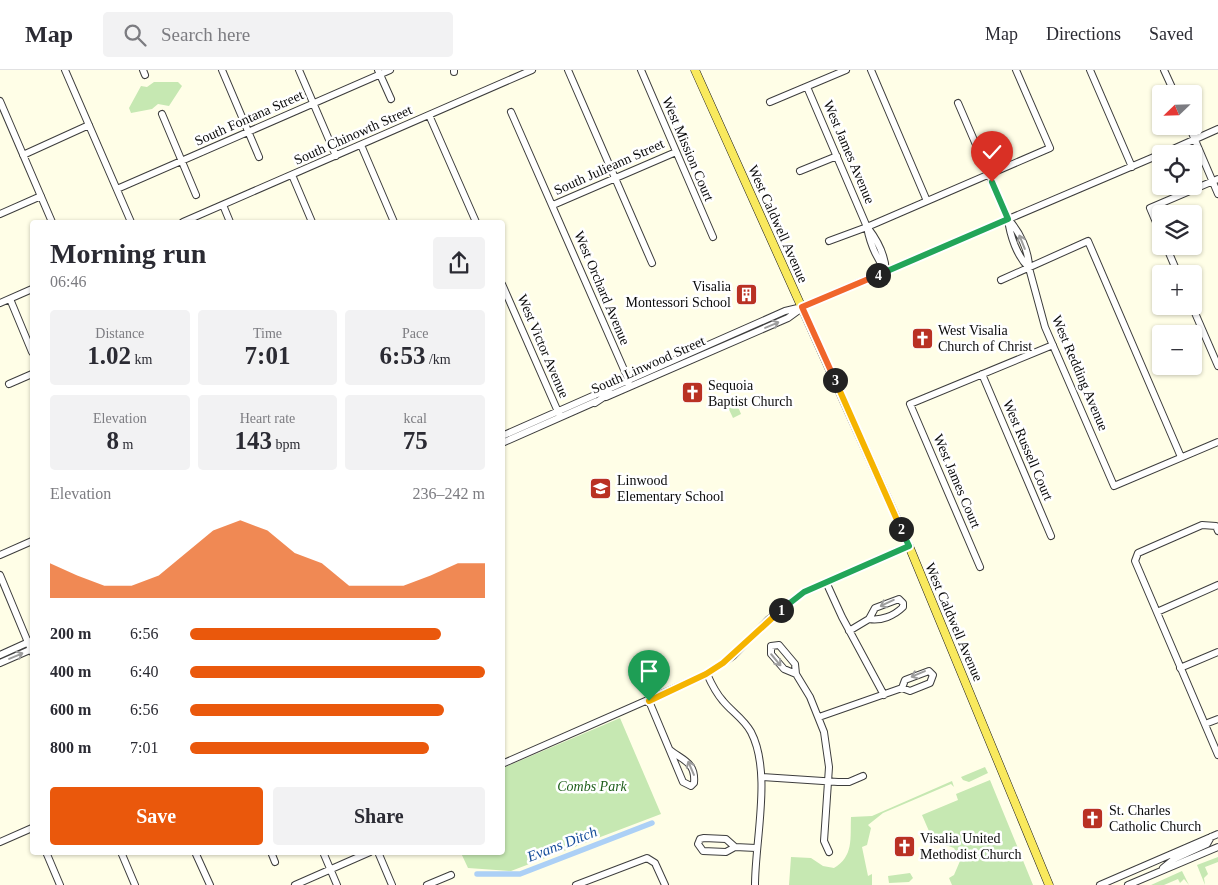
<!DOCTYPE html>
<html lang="en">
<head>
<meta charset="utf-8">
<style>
  body { margin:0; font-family:Georgia,serif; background:#f2f2f3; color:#2b2b33; height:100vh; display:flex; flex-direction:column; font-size:19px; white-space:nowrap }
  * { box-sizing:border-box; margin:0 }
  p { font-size:16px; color:#7c7c81 }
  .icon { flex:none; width:28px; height:28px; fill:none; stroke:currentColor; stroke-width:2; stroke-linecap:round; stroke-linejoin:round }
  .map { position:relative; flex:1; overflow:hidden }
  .panel { position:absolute; left:30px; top:150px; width:475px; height:635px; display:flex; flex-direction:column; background:#fff; border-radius:5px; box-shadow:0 1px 4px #0004 }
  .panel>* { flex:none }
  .needle { width:32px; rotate:247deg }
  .buttons { position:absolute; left:1152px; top:15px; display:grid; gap:10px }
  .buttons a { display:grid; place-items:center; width:50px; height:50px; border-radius:5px; background:#fff; box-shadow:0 1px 4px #0004; font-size:25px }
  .pin { position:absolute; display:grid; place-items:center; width:42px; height:42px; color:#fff; margin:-51px -21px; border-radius:50% 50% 50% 0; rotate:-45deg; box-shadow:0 0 5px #0007 }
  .pin .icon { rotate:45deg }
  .km { position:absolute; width:25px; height:25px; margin:-12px; border-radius:50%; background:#222; color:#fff; font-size:14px; line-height:25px; text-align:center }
  .round { display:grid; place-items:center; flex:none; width:52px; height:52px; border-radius:5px; background:#f2f2f3 }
  .head { display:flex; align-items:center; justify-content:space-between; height:85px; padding:0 20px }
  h1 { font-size:28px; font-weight:700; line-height:38px }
  .figures { display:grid; grid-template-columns:repeat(3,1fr); gap:8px; height:85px; padding:5px 20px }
  .figures div { display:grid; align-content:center; border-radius:5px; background:#f2f2f3; text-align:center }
  .figures b { font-size:25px; font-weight:700 }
  .figures small { font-size:14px; font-weight:400 }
  .figures p { font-size:14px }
  .chart { height:140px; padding:10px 20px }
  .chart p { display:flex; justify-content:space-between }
  .chart svg { width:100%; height:90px; margin-top:5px; fill:#ea580c; opacity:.7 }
  .cta { display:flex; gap:10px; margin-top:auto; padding:10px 20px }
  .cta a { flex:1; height:58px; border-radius:5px; background:#ea580c; color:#fff; font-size:20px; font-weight:700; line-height:58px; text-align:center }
  .cta a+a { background:#f2f2f3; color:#2b2b33 }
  ul { padding:0 20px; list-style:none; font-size:16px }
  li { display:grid; grid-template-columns:80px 60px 1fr; align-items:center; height:38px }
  li i { height:12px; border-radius:6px; background:#ea580c }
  header { display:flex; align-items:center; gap:30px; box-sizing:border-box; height:70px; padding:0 25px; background:#fff; border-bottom:1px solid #e1e1e2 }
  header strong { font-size:24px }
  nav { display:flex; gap:28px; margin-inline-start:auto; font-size:18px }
  .search { width:350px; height:45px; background:#f2f2f3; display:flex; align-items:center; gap:12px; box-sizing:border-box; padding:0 18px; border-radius:5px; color:#7c7c81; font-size:19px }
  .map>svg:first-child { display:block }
</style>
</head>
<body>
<header>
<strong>Map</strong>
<div class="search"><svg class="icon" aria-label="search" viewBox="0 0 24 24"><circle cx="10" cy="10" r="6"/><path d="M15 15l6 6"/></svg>Search here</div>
<nav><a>Map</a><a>Directions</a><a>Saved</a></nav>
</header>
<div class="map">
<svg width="1218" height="815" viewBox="0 0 1218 815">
  <rect width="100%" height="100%" fill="#fffee7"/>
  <path fill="#c6e8b2" d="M154 12H178L182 16 169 36 158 34 152 39 131 43 129 38 141 16 147 17Z
    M734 327 741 344 733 348 725 331Z
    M620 648 661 744 511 801 468 798 461 783 502 782 503 698Z
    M985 697 988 703 969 712 963 710 961 707Z
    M990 710 1033 815H952L949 808 954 805 960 791 954 778 940 773 935 775 922 745 958 730 956 724Z
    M952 711 954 717 951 714 883 743 868 755 871 758 867 775 862 777 868 806 872 804V815H789L791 787 811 788 823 796 834 798C854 786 850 768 851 747L872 746Z
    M1218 787V792L1205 797 1208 804 1204 808 1205 815 1197 795Z
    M1182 801 1189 815 1184 809 1180 813 1178 809 1164 815H1151Z
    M910 803 913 808 909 812 889 813 888 806Z"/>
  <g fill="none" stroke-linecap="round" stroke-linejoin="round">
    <path stroke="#acd0f6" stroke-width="5.5" d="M477 804H520L652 753"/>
    <defs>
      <path id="minor" d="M65 0 131 152
        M143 0 145 5
        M222 0 259 87
        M299 0 336 86
        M378 0 391 29
        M454 0V2
        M568 0 652 193
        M641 0 713 167
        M871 0 927 131
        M1090 0 1132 97
        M1164 0 1175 24
        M807 17 867 157C870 174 876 188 887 202
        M0 31 52 152
        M770 32 846 0
        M958 33 1008 149C1010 166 1017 186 1029 198
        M511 42 629 311 627 313
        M162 44 196 125
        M429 45 476 152
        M1189 56 1218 124
        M361 75 394 152
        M1162 84 1218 59
        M23 85 89 55
        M800 101 837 86
        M292 105 312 152
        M117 119 390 0
        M223 135 230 152
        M553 135 676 82
        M0 144 41 126
        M1008 149C1020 162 1029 181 1029 198L1045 257 1114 416 1218 372
        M183 152 532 0
        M868 158C878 171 885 184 886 201
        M1161 164 1150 138 1218 109
        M829 171 867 157 1050 78 1016 0
        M1166 176 1178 204
        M1001 210 1088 171 1181 387
        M502 214 559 344
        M10 229 32 282
        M0 233 32 219
        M1192 236 1218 296
        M982 304 1051 466
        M9 314 32 304
        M606 327 788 248 799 240
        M595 333 610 323
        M502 366 785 241 802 237 1161 84
        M502 373 597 331
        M1218 461 1216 456 1202 455 1138 483 1135 491 1218 685
        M0 485 32 471
        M980 497 910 334 1053 275
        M0 505 32 582
        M826 512 842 547 884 625
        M1157 542 1218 515
        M849 561 869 549 875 538 899 529 903 533V537C894 546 881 551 869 549
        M0 585 31 571
        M0 593 32 579
        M1180 598 1218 582
        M707 604C711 613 716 623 723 631 732 642 744 649 751 662 772 702 755 770 755 815
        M796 604 784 599 771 584V576L779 575 795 594 796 604 810 627 824 662 829 697 824 771 829 782
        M649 631 683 712 691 716 694 713C696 692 682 690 670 680
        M819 647 902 618 910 621 930 613 933 605 929 601 905 610 902 618
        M1205 654 1218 649
        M502 694 707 604 733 586 768 550 804 522 909 476
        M762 707 838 712H849L863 706
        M704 768 726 769 735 777 726 782 703 781 698 774 700 769Z
        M0 772 32 758
        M735 777 756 778
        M46 782 60 815
        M121 782 135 815
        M195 782 210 815
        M271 782 275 792
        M323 782 337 815
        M378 782 392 815
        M1163 798 1174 789 1207 774 1211 767
        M295 815 370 782
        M427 815 451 805
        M576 815 647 788 655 793 665 815
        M1100 815 1218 764
        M1128 815 1218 777"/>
      <path id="major" d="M695 0 909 476 1049 815"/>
    </defs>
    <use href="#minor" stroke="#3d3d3d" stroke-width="8"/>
    <use href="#major" stroke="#1b1b1b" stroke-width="9"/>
    <use href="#minor" stroke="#fff" stroke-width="6"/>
    <use href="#major" stroke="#f9e95d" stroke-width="8"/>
  </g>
  <defs><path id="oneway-shaft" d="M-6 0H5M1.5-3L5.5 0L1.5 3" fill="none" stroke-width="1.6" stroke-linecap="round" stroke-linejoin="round" transform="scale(1.25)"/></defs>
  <g stroke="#9d9d9d">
    <use href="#oneway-shaft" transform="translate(1022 172) rotate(-112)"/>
    <use href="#oneway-shaft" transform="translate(772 255) rotate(-23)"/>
    <use href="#oneway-shaft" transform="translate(887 533) rotate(155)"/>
    <use href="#oneway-shaft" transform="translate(16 586) rotate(-23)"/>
    <use href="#oneway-shaft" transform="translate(776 590) rotate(50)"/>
    <use href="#oneway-shaft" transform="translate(918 604) rotate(157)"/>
    <use href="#oneway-shaft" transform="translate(691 698) rotate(-113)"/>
  </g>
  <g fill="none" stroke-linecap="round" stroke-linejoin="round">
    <defs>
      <path id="split-1" d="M649 631 706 604 723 593 781 540"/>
      <path id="split-2" d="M781 540 804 522 909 476 901 459"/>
      <path id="split-3" d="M835 310 901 459"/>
      <path id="split-4" d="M835 310 802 237 878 205"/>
      <path id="split-5" d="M878 205 1008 149 992 112"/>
    </defs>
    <use href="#split-1" stroke="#fff" stroke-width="10"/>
    <use href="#split-2" stroke="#fff" stroke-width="10"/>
    <use href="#split-3" stroke="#fff" stroke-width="10"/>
    <use href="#split-4" stroke="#fff" stroke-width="10"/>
    <use href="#split-5" stroke="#fff" stroke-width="10"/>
    <use href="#split-1" stroke="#f5b400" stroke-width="6"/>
    <use href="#split-2" stroke="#22a559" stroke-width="6"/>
    <use href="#split-3" stroke="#f5b400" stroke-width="6"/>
    <use href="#split-4" stroke="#f0652b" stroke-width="6"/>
    <use href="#split-5" stroke="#22a559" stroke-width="6"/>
  </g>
  <defs>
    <symbol id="building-square" viewBox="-11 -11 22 22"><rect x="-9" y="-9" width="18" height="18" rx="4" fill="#b93123" stroke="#fff"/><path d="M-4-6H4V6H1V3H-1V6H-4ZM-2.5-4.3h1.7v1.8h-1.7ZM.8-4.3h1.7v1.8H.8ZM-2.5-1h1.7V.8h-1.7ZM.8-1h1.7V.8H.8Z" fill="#fff"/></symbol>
    <symbol id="church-square" viewBox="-11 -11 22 22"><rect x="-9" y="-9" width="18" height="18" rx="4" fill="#b93123" stroke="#fff"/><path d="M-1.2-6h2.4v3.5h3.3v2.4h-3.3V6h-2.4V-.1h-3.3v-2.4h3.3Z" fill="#fff"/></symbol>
    <symbol id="school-square" viewBox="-11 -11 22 22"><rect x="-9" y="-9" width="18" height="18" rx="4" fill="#b93123" stroke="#fff"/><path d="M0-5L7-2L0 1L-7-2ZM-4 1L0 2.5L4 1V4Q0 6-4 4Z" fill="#fff"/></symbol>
  </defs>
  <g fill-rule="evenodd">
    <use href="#building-square" x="734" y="212" width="25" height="25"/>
    <use href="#church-square" x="910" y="256" width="25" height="25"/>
    <use href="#church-square" x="680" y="310" width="25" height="25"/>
    <use href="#school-square" x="588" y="406" width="25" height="25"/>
    <use href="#church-square" x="1080" y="736" width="25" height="25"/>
    <use href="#church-square" x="892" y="764" width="25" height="25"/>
  </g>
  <g text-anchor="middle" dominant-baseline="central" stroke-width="5" stroke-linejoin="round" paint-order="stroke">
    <g font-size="14" fill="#0a0a0a" stroke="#fff">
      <text transform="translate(249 48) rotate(-24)">South Fontana Street</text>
      <text transform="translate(353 65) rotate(-24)">South Chinowth Street</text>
      <text transform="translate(688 79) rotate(67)">West Mission Court</text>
      <text transform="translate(849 82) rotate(67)">West James Avenue</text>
      <text transform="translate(609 97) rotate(-24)">South Julieann Street</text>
      <text transform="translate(778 154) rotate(66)">West Caldwell Avenue</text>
      <text transform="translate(602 218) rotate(67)">West Orchard Avenue</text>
      <text transform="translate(543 276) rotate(67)">West Victor Avenue</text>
      <text transform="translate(648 295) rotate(-24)">South Linwood Street</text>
      <text transform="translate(1080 303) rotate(67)">West Redding Avenue</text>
      <text transform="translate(1028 380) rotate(67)">West Russell Court</text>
      <text transform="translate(957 411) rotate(67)">West James Court</text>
      <text transform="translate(954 552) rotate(67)">West Caldwell Avenue</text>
    </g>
    <g font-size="14" fill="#0a0a0a" stroke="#fff" text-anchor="start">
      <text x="731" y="216" text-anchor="end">Visalia<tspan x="731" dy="16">Montessori School</tspan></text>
      <text x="938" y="260">West Visalia<tspan x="938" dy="16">Church of Christ</tspan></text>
      <text x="708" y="315">Sequoia<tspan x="708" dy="16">Baptist Church</tspan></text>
      <text x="617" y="410">Linwood<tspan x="617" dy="16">Elementary School</tspan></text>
      <text x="1109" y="740">St. Charles<tspan x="1109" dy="16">Catholic Church</tspan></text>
      <text x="920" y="768">Visalia United<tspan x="920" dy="16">Methodist Church</tspan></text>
    </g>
    <g font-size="14" font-style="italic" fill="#20601c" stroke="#fff">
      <text x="592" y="716">Combs Park</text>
    </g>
    <g font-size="15" font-style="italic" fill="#154d9a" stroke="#fff">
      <text transform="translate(562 774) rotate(-21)">Evans Ditch</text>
    </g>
  </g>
</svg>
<div class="buttons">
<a><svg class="needle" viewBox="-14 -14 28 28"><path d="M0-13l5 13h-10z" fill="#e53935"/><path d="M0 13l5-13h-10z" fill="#7c7c81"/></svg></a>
<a><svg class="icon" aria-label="locate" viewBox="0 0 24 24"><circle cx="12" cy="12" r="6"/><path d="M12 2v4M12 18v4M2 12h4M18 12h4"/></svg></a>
<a><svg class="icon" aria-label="layers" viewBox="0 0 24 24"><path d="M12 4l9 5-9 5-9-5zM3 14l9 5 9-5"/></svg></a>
<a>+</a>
<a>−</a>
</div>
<div class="pin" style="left:649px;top:631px;background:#1e9e55"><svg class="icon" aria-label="arrive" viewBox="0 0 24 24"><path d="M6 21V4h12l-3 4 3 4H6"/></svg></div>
<div class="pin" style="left:992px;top:112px;background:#d93025"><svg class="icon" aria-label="check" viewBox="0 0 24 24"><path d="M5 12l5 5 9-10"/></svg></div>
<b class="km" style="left:781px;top:540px">1</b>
<b class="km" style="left:901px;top:459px">2</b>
<b class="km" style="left:835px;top:310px">3</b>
<b class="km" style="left:878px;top:205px">4</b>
<section class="panel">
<div class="head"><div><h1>Morning run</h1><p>06:46</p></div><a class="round"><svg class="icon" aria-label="share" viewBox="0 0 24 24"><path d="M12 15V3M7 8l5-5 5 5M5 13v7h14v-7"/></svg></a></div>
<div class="figures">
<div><p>Distance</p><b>1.02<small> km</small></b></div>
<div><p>Time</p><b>7:01</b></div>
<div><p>Pace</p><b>6:53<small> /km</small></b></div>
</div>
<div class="figures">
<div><p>Elevation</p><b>8<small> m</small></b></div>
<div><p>Heart rate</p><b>143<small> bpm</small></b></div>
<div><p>kcal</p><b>75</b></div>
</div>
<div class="chart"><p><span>Elevation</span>236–242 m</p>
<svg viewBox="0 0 160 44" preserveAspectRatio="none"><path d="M0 44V27L10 33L20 38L30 38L40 33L50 22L60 11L70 6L80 11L90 22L100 27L110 38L120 38L130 38L140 33L150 27L160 27V44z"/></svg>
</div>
<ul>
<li><b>200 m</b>6:56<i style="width:85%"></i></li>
<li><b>400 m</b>6:40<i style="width:100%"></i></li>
<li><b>600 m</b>6:56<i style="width:86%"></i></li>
<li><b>800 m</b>7:01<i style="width:81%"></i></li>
</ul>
<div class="cta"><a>Save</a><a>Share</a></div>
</section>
</div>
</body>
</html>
